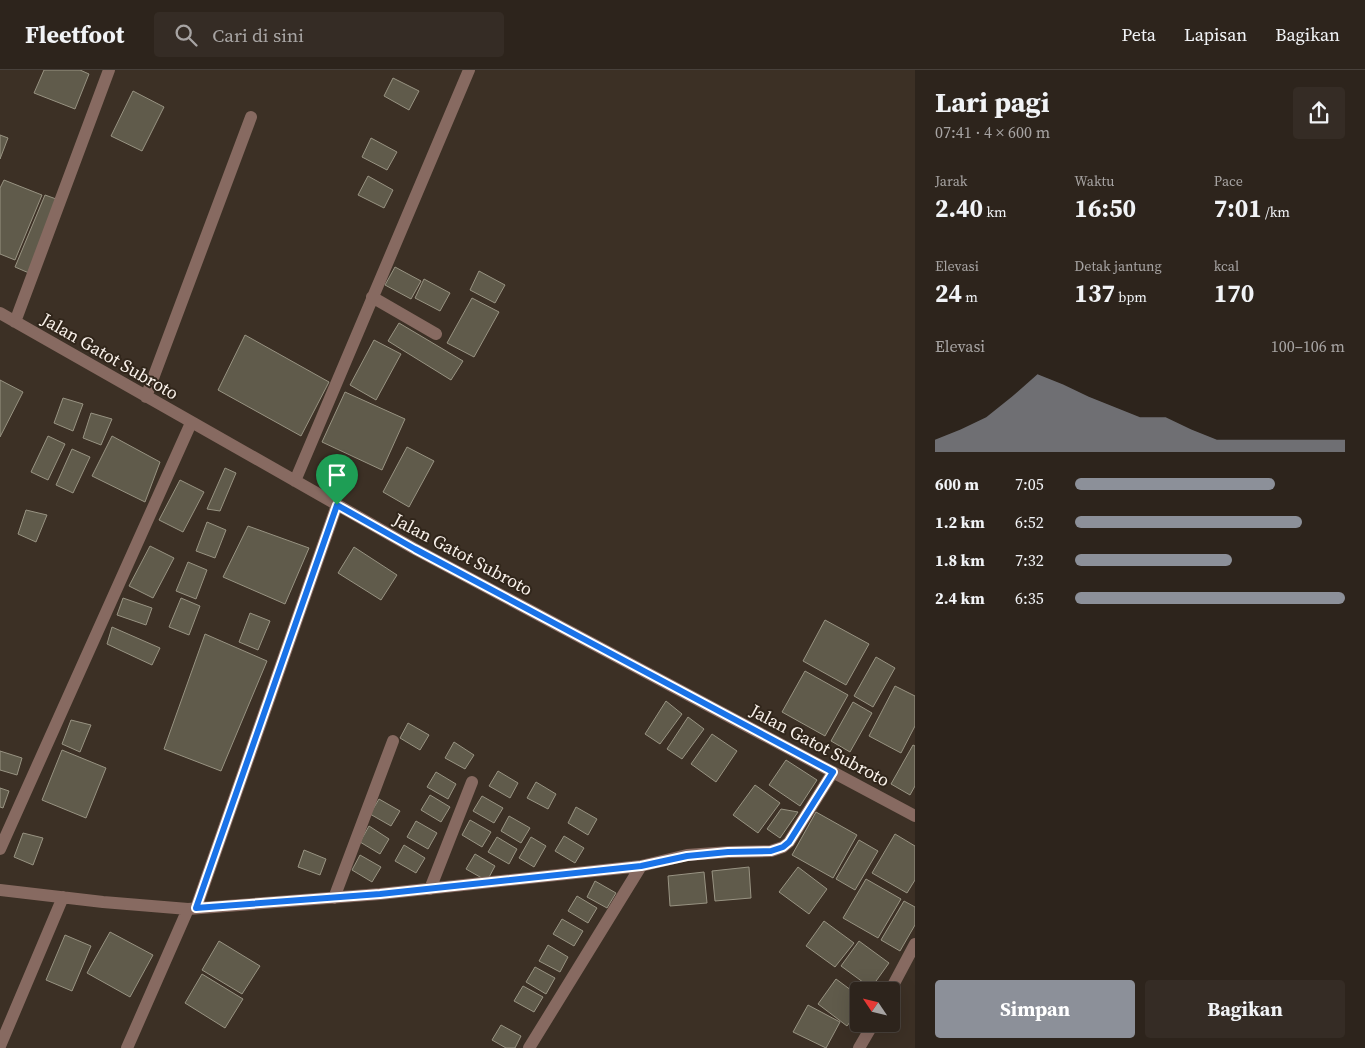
<!DOCTYPE html>
<html lang="id">
<head>
<meta charset="utf-8">
<style>
  body { margin:0; font-family:"Source Serif 4",serif; background:#352c25; color:#f1f3f6; height:100vh; display:flex; flex-direction:column; font-size:19px; white-space:nowrap }
  * { box-sizing:border-box; margin:0 }
  p { font-size:16px; color:#a7a4a3 }
  .icon { flex:none; width:28px; height:28px; fill:none; stroke:currentColor; stroke-width:2; stroke-linecap:round; stroke-linejoin:round }
  .map { position:relative; flex:1; overflow:hidden }
  .drawer { display:flex; flex-direction:column; background:#2d241c; width:450px }
  .drawer>* { flex:none }
  .needle { width:32px; rotate:305deg }
  .tools { position:absolute; left:850px; top:912px; display:grid; gap:10px }
  .tools a { display:grid; place-items:center; width:50px; height:50px; border-radius:5px; background:#2d241c; box-shadow:0 5px 20px #0002,0 0 0 1px #48413b; font-size:25px }
  .pin { position:absolute; display:grid; place-items:center; width:42px; height:42px; color:#fff; margin:-51px -21px; border-radius:50% 50% 50% 0; rotate:-45deg; box-shadow:0 0 5px #0007 }
  .pin .icon { rotate:45deg }
  .round { display:grid; place-items:center; flex:none; width:52px; height:52px; border-radius:5px; background:#352c25 }
  .overview { display:flex; align-items:center; justify-content:space-between; height:85px; padding:0 20px }
  h1 { font-size:28px; font-weight:700; line-height:38px }
  .stats { display:grid; grid-template-columns:repeat(3,1fr); gap:8px; height:85px; padding:5px 20px }
  .stats div { display:grid; align-content:center }
  .stats b { font-size:25px; font-weight:700 }
  .stats small { font-size:14px; font-weight:400 }
  .stats p { font-size:14px }
  .chart { height:140px; padding:10px 20px }
  .chart p { display:flex; justify-content:space-between }
  .chart svg { width:100%; height:90px; margin-top:5px; fill:#8c9099; opacity:.7 }
  .button { display:flex; gap:10px; margin-top:auto; padding:10px 20px }
  .button a { flex:1; height:58px; border-radius:5px; background:#8c9099; color:#fff; font-size:20px; font-weight:700; line-height:58px; text-align:center }
  .button a+a { background:#352c25; color:#f1f3f6 }
  ul { padding:0 20px; list-style:none; font-size:16px }
  li { display:grid; grid-template-columns:80px 60px 1fr; align-items:center; height:38px }
  li i { height:12px; border-radius:6px; background:#8c9099 }
  header { display:flex; align-items:center; gap:30px; box-sizing:border-box; height:70px; padding:0 25px; background:#2d241c; border-bottom:1px solid #48413b }
  header strong { font-size:24px }
  nav { display:flex; gap:28px; margin-inline-start:auto; font-size:18px }
  .search { width:350px; height:45px; background:#352c25; display:flex; align-items:center; gap:12px; box-sizing:border-box; padding:0 18px; border-radius:5px; color:#a7a4a3; font-size:19px }
  main { display:flex; flex:1; min-height:0 }
  .map>svg:first-child { display:block }
</style>
</head>
<body>
<header>
<strong>Fleetfoot</strong>
<div class="search"><svg class="icon" aria-label="search" viewBox="0 0 24 24"><circle cx="10" cy="10" r="6"/><path d="M15 15l6 6"/></svg>Cari di sini</div>
<nav><a>Peta</a><a>Lapisan</a><a>Bagikan</a></nav>
</header>
<main>
<div class="map">
<svg width="915" height="978" viewBox="0 0 915 978">
  <rect width="100%" height="100%" fill="#3c3025"/>
  <path fill="#605b4b" stroke="#989382" d="M44 0H80L89 4 75 39 34 23Z
    M393 8 419 21 409 40 384 26Z
    M133 21 164 37 142 81 111 66Z
    M0 65 8 68 0 89Z
    M371 68 397 82 387 100 362 87Z
    M368 106 393 120 384 138 358 125Z
    M4 110 42 125 15 190 0 184V118Z
    M45 125 59 130 29 203 15 197Z
    M395 197 421 211 411 229 385 215Z
    M479 201 505 215 495 233 470 220Z
    M424 209 450 223 440 241 415 228Z
    M472 228 499 242 474 287 447 273Z
    M399 253 463 291 451 310 388 271Z
    M245 265 329 312 301 366 218 320Z
    M374 270 401 284 376 330 350 315Z
    M0 310 23 322 0 367Z
    M345 322 405 349 382 400 322 372Z
    M63 328 83 334 73 361 54 353Z
    M91 343 112 349 101 375 83 368Z
    M48 366 65 374 48 410 31 402Z
    M112 366 160 392 145 432 92 406Z
    M407 377 434 391 409 437 383 422Z
    M72 379 90 387 73 423 56 415Z
    M225 398 236 403 220 441 207 439Z
    M180 410 204 422 183 462 159 450Z
    M26 440 47 445 36 472 18 464Z
    M207 452 226 460 215 488 196 481Z
    M248 456 309 478 285 534 223 507Z
    M150 476 174 488 153 528 129 516Z
    M354 477 397 505 381 530 338 503Z
    M188 492 207 500 196 529 176 521Z
    M123 528 152 538 146 555 117 545Z
    M181 528 200 536 189 565 169 557Z
    M250 543 270 551 258 580 239 572Z
    M825 550 869 574 846 615 803 591Z
    M112 557 160 578 152 595 107 574Z
    M205 564 267 591 221 701 164 679Z
    M876 587 895 598 873 637 854 626Z
    M805 601 848 625 825 666 782 642Z
    M895 616 915 626V656L901 683 869 666Z
    M666 631 682 644 660 674 645 664Z
    M853 632 872 643 850 682 831 671Z
    M688 647 704 659 682 689 667 679Z
    M71 650 91 655 80 682 62 674Z
    M408 653 429 665 420 680 400 668Z
    M712 664 737 681 716 712 691 694Z
    M454 672 474 685 465 699 445 688Z
    M913 675 915 676V716L910 725 891 714Z
    M62 680 106 698 86 748 42 730Z
    M0 681 22 688 17 705 0 700Z
    M786 690 817 710 800 736 769 715Z
    M498 701 518 713 510 728 489 716Z
    M436 702 456 714 448 729 427 717Z
    M536 712 556 724 548 739 527 728Z
    M755 715 780 733 758 763 733 745Z
    M0 718 9 721 3 738 0 737Z
    M430 725 450 737 441 752 421 740Z
    M482 726 503 738 494 753 473 741Z
    M379 729 400 741 391 756 370 744Z
    M576 737 597 749 588 765 568 753Z
    M781 739 798 742 780 768 767 759Z
    M816 742 857 765 833 808 792 785Z
    M509 746 530 758 521 773 501 761Z
    M470 750 491 762 482 777 462 765Z
    M416 751 437 763 428 779 407 767Z
    M369 756 389 769 380 784 360 772Z
    M23 763 43 768 33 795 14 787Z
    M895 764 915 776V810L907 823 872 803Z
    M564 766 584 778 575 793 555 781Z
    M497 767 517 779 509 794 488 782Z
    M531 767 546 776 534 797 519 788Z
    M859 770 878 781 855 820 836 809Z
    M404 775 425 788 416 803 395 791Z
    M304 780 326 789 320 805 298 797Z
    M475 784 495 796 487 811 466 799Z
    M360 785 381 797 372 812 352 800Z
    M749 797 751 828 715 831 712 801Z
    M798 797 827 819 809 844 779 822Z
    M704 802 707 833 670 836 668 806Z
    M866 809 901 829 878 868 843 848Z
    M595 811 616 823 607 838 587 827Z
    M577 826 597 838 588 853 568 841Z
    M904 831 915 837V855L900 881 881 870Z
    M562 849 583 861 574 876 553 864Z
    M824 851 854 873 835 897 806 876Z
    M110 862 153 885 130 927 87 903Z
    M65 865 91 876 72 921 46 910Z
    M219 871 260 896 242 924 202 900Z
    M859 871 889 893 871 918 841 896Z
    M548 875 568 887 560 902 539 891Z
    M535 897 555 908 546 924 526 912Z
    M202 904 243 929 225 958 185 933Z
    M836 909 859 926V940L847 956 818 934Z
    M523 916 543 927 534 942 514 931Z
    M808 935 840 952 826 978 793 962Z
    M501 955 521 966 515 978H506L492 970Z"/>
  <g fill="none" stroke-linecap="round" stroke-linejoin="round">
    <path stroke="#876a61" stroke-width="12" d="M372 227 436 264
      M0 243 415 479 915 746
      M15 252 109 0
      M146 327 251 47
      M295 411 469 0
      M0 779 191 353
      M430 819 472 712
      M0 820 103 832 188 839 380 824 641 796 687 785 729 782 771 781 783 777 789 772 833 702
      M334 828 393 671
      M196 838 337 435
      M890 921 915 874
      M0 976 63 827
      M127 978 188 839
      M529 978 641 796
      M859 978 873 954"/>
  </g>
  <g fill="none" stroke-linecap="round" stroke-linejoin="round">
    <defs>
      <path id="route" d="M337 435 415 479 833 702 789 772 783 777 771 781 728 782 687 786 641 796 380 824 196 838Z"/>
    </defs>
    <use href="#route" stroke="#fff" stroke-width="10"/>
    <use href="#route" stroke="#1a73e8" stroke-width="6"/>
  </g>
  <g text-anchor="middle" dominant-baseline="central" stroke-width="4" stroke-linejoin="round" paint-order="stroke">
    <g font-size="18" fill="#f9f1ea" stroke="#31261b">
      <text transform="translate(110 286) rotate(30)">Jalan Gatot Subroto</text>
      <text transform="translate(463 484) rotate(28)">Jalan Gatot Subroto</text>
      <text transform="translate(820 675) rotate(28)">Jalan Gatot Subroto</text>
    </g>
  </g>
</svg>
<div class="tools">
<a><svg class="needle" viewBox="-14 -14 28 28"><path d="M0-13l5 13h-10z" fill="#e53935"/><path d="M0 13l5-13h-10z" fill="#a7a4a3"/></svg></a>
</div>
<div class="pin" style="left:337px;top:435px;background:#1e9e55"><svg class="icon" aria-label="arrive" viewBox="0 0 24 24"><path d="M6 21V4h12l-3 4 3 4H6"/></svg></div>
</div>
<section class="drawer">
<div class="overview"><div><h1>Lari pagi</h1><p>07:41 · 4 × 600 m</p></div><a class="round"><svg class="icon" aria-label="share" viewBox="0 0 24 24"><path d="M12 15V3M7 8l5-5 5 5M5 13v7h14v-7"/></svg></a></div>
<div class="stats">
<div><p>Jarak</p><b>2.40<small> km</small></b></div>
<div><p>Waktu</p><b>16:50</b></div>
<div><p>Pace</p><b>7:01<small> /km</small></b></div>
</div>
<div class="stats">
<div><p>Elevasi</p><b>24<small> m</small></b></div>
<div><p>Detak jantung</p><b>137<small> bpm</small></b></div>
<div><p>kcal</p><b>170</b></div>
</div>
<div class="chart"><p><span>Elevasi</span>100–106 m</p>
<svg viewBox="0 0 160 44" preserveAspectRatio="none"><path d="M0 44V38L10 33L20 27L30 17L40 6L50 11L60 17L70 22L80 27L90 27L100 33L110 38L120 38L130 38L140 38L150 38L160 38V44z"/></svg>
</div>
<ul>
<li><b>600 m</b>7:05<i style="width:74%"></i></li>
<li><b>1.2 km</b>6:52<i style="width:84%"></i></li>
<li><b>1.8 km</b>7:32<i style="width:58%"></i></li>
<li><b>2.4 km</b>6:35<i style="width:100%"></i></li>
</ul>
<div class="button"><a>Simpan</a><a>Bagikan</a></div>
</section>
</main>
</body>
</html>
